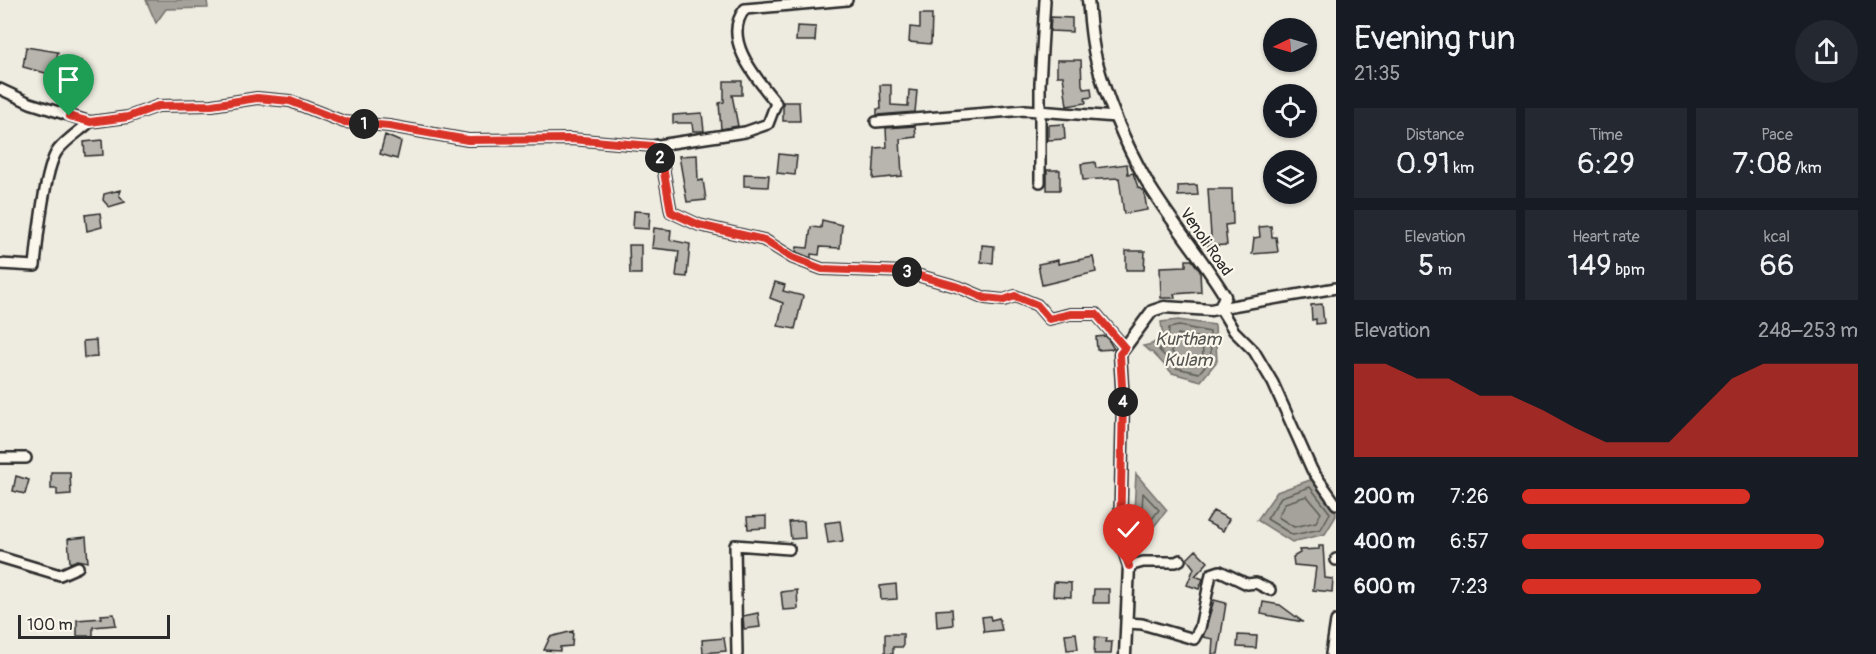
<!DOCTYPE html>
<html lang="en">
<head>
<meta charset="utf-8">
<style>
  body { margin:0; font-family:Pangolin,sans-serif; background:#242831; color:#f1f3f6; height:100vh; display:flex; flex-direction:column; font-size:22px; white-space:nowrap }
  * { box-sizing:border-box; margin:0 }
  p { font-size:20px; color:#9ea1a6 }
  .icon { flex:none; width:33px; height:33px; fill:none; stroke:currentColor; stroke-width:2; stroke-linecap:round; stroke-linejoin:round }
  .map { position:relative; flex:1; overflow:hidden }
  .details { display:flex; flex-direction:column; background:#171b24; width:540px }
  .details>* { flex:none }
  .needle { width:39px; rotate:265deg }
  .tools { position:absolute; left:1263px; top:18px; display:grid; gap:12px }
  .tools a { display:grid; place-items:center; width:54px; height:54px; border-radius:50%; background:#171b24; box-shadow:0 2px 4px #0004; font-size:30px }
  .scale { position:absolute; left:18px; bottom:15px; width:152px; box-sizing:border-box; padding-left:6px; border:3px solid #2b2b2b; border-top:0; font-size:16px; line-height:21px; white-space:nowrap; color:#2b2b2b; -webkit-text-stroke:4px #fbf7ec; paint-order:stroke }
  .pin { position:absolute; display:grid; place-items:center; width:51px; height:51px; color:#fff; margin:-62px -26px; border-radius:50% 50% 50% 0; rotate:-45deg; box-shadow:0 0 6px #0007 }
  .pin .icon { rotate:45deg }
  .km { position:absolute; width:30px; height:30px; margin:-15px; border-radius:50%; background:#222; color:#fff; font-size:16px; line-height:30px; text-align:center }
  .round { display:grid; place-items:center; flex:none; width:63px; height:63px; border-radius:32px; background:#242831 }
  .summary { display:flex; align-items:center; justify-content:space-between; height:102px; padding:0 18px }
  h1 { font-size:33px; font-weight:600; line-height:45px }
  .metrics { display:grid; grid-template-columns:repeat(3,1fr); gap:9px; height:102px; padding:6px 18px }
  .metrics div { display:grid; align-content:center; border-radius:0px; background:#242831; text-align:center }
  .metrics b { font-size:30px; font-weight:600 }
  .metrics small { font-size:16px; font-weight:400 }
  .metrics p { font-size:16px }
  .chart { height:168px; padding:12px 18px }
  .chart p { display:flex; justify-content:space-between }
  .chart svg { width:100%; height:108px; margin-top:6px; fill:#d93025; opacity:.7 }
  ul { padding:0 18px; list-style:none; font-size:20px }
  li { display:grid; grid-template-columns:96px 72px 1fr; align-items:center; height:45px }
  li i { height:15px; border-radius:8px; background:#d93025 }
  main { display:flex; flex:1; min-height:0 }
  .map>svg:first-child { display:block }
</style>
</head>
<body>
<main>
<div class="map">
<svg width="1336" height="654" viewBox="0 0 1336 654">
  <rect width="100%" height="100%" fill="#eeebe0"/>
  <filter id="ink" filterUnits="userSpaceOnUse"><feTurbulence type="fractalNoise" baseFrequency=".0167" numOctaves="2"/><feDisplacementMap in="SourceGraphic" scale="12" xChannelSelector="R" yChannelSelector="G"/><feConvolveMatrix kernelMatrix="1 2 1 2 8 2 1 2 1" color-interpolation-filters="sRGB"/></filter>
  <g filter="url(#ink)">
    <path fill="#a4a29a" stroke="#74726e" stroke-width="1.5" d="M146 0H207L208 8 166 9 156 23Z
      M1178 320 1215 325 1217 361 1201 381 1172 373 1154 354 1143 346 1152 344 1163 337 1161 322Z
      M1136 474 1167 510 1137 548 1134 511Z
      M1313 479 1336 511V516L1325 534 1292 542 1257 520 1277 492Z"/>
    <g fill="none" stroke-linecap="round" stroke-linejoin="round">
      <path stroke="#5b5b57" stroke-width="1.5" d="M1179 326 1210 332 1211 359 1199 373 1176 368 1159 350 1168 339 1169 328Z
        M1178 334 1202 338 1203 356 1196 365 1180 361 1171 351Z
        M1310 487 1330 513 1321 529 1293 535 1267 519 1281 497Z
        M1143 493 1159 510 1144 529 1141 527Z
        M1307 496 1321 513 1316 522 1294 527 1278 517 1285 503Z"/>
    </g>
    <path fill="#b8b5ae" stroke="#2b2b2b" stroke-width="1.5" d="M920 14H932L931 44 909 42 910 27 920 28Z
      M1051 17 1072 18V32L1050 31Z
      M797 26 816 27 815 41H796Z
      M26 47 58 52 56 61H82V82L89 83 87 96 73 95 77 70 54 69 53 75 23 67Z
      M1057 60H1081L1082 85 1084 89 1091 88 1092 97 1085 98 1086 103 1067 106 1063 76H1057Z
      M724 81H742V95H732L738 126 721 129 719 103 724 102Z
      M880 85H891V105L908 106 909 90 917 91 915 112 877 115V109H881Z
      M783 102H799L800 121H783Z
      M702 113 704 131H693L692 123H673V115Z
      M1064 124 1065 139 1048 140V125Z
      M915 126 916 137 900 139 902 176 873 179 875 148 887 147 886 128Z
      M385 135 401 142 397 159 380 154Z
      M102 140 103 155 85 156 84 142Z
      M779 154 797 156 795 175 777 173Z
      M697 155 698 181 703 180 706 200 687 202 679 156Z
      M1095 162 1096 168 1127 164 1128 174 1133 173 1138 187 1144 192 1147 210 1124 214 1119 178 1083 180 1081 164Z
      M1047 170H1060V190H1047Z
      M744 174 769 175 768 187 744 186Z
      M1197 185 1198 195 1178 196V186Z
      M1208 189H1232L1233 224 1225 225 1227 245 1208 246V236H1211Z
      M120 190 119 195 125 202 109 207 103 200 104 194Z
      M634 211 650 212 649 229 633 228Z
      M100 213 102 227 87 231 85 215Z
      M822 220 842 225 840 248 820 247 819 255 811 254V258L796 252 797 247 808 248 811 227 821 228Z
      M1271 226 1272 237H1276L1278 252 1252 254 1254 238 1260 237 1259 227Z
      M654 228 671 230 670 240 690 244 687 277 676 276 679 251 652 248Z
      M629 245H641V274H630Z
      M982 245 994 246 993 263 981 262Z
      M1126 251H1145L1144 270H1126Z
      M1093 257 1096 272 1042 285 1038 264 1058 260V264Z
      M1186 260H1192L1200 271 1201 292 1174 294 1175 298H1161L1160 267 1186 266Z
      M775 282 785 285 783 291 803 296 795 329 778 326 783 303 770 298Z
      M1322 304 1324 323 1316 324V319L1312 320 1311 305Z
      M1106 336 1114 349 1097 350 1096 337Z
      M96 340 97 357 84 358 83 341Z
      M51 472H70L71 494 57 495V489H51Z
      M16 476 29 480 25 494 13 491Z
      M1213 511 1229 519 1223 531 1206 522Z
      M766 516V528L748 529 747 517Z
      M804 521 805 538 791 539 789 522Z
      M840 521 843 541 828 543 825 523Z
      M86 537 88 562 78 560 70 563 68 539Z
      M1319 546H1323L1325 578 1333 579 1332 592 1313 590 1316 567 1294 565 1293 557 1300 553 1299 550 1319 549Z
      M1196 550 1208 562 1195 576 1203 579 1199 589 1187 585 1194 568 1187 559Z
      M1054 582 1071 583V597L1053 596Z
      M896 584 897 599 881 600 880 586Z
      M1094 589H1109V603H1093Z
      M797 590 798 609 783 610 781 592Z
      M1214 600 1226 603 1218 654H1212L1213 639 1203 637Z
      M1263 602 1280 605 1303 622 1261 614Z
      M952 609 953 625 937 627 936 610Z
      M758 613 760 627 744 629 743 616Z
      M114 614 116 625 93 627V636H77V620L102 618 101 615Z
      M990 616 991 620 999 618 1002 630 984 632 982 617Z
      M573 631 572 646 560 647V651L544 650 550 637Z
      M1076 633 1078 649 1067 650 1065 634Z
      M885 634H903V647H893V654H885Z
      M1238 635 1257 636 1256 648 1237 647Z
      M1095 637 1107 638 1106 642H1112L1111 654H1094Z
      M724 638 726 651 703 653 702 640Z"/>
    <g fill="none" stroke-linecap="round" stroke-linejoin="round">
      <defs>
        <path id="minor" d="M0 89 30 103 90 122 128 117 158 106 212 105 257 98 290 101 344 122 389 126 468 140 571 139 652 146 662 161 671 212 699 225 764 240 793 258 822 269 906 272 959 287 985 298 1004 300 1015 296 1037 305 1049 319 1070 314H1096L1125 348
          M876 122 1025 110 1116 117
          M652 146 745 132 768 124 776 103C759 81 720 39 745 9L847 0
          M1040 182V84L1045 0
          M0 264 35 266C37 242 45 166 58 150 67 139 80 131 90 122
          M1336 288 1220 308 1234 331 1254 351 1273 383 1312 470 1336 504
          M0 458H26
          M0 557 60 575 78 567
          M1336 559V560
          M1129 566 1143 562H1176L1180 560
          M1128 623 1142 624 1194 639 1200 628 1211 574 1220 571 1247 584 1256 583 1270 590
          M737 654 735 545 789 549
          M1331 654 1336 621"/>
        <path id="tertiary" d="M1088 0C1090 19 1091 40 1096 59 1107 101 1126 145 1147 182 1171 222 1201 256 1225 296L1220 308 1211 310 1164 307 1152 311 1120 354 1123 401 1120 539 1129 566 1125 654"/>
      </defs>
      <use href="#minor" stroke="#2b2b2b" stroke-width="14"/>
      <use href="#tertiary" stroke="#2b2b2b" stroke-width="15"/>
      <use href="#minor" stroke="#fbf7ec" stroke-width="9"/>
      <use href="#tertiary" stroke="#fbf7ec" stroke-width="10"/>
    </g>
  </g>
  <g fill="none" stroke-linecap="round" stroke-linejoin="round" filter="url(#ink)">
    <defs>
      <path id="route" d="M69 116 90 122 128 117 158 106 212 105 257 98 290 101 344 122 389 126 468 140 571 139 652 146 662 161 671 212 699 225 764 240 793 258 822 269 906 272 959 287 985 298 1004 300 1015 296 1037 305 1049 319 1071 314H1096L1125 348 1120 354 1123 401 1120 539 1129 566"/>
    </defs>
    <use href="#route" stroke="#fff" stroke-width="12"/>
    <use href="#route" stroke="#d93025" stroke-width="8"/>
  </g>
  <g text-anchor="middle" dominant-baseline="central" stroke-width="4.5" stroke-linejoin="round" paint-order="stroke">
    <g font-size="16" fill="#2b2b2b" stroke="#fbf7ec">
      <text transform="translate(1206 242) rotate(55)">Venoli Road</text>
    </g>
    <g font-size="18" font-style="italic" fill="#555552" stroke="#fbf7ec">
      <text x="1188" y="339">Kurtham<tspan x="1188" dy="21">Kulam</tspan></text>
    </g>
  </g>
</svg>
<div class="tools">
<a><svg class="needle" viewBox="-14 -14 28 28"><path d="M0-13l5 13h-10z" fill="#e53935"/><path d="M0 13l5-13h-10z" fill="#9ea1a6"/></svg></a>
<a><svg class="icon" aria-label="locate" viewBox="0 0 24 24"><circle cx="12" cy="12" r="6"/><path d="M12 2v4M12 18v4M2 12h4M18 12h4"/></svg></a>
<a><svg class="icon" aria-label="layers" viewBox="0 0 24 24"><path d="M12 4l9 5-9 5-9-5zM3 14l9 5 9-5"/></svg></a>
</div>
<div class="scale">100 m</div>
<div class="pin" style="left:69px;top:116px;background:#1e9e55"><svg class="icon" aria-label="arrive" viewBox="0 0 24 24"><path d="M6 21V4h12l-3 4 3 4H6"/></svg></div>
<div class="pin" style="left:1129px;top:566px;background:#d93025"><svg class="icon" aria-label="check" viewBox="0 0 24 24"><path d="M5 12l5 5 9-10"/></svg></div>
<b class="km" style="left:364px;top:124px">1</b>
<b class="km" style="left:660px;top:158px">2</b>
<b class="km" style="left:907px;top:272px">3</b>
<b class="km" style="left:1123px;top:402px">4</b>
</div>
<section class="details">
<div class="summary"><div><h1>Evening run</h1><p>21:35</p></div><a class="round"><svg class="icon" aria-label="share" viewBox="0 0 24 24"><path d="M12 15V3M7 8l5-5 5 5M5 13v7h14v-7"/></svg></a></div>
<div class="metrics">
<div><p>Distance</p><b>0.91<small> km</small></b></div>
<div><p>Time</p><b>6:29</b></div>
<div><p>Pace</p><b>7:08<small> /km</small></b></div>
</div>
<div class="metrics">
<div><p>Elevation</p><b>5<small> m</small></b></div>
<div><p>Heart rate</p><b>149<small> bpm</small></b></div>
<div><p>kcal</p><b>66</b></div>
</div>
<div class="chart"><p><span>Elevation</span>248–253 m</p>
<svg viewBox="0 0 160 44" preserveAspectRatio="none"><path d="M0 44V6L10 6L20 12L30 12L40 19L50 19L60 25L70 32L80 38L90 38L100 38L110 25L120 12L130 6L140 6L150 6L160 6V44z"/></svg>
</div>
<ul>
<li><b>200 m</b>7:26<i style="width:68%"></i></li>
<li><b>400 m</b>6:57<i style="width:90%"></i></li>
<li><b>600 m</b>7:23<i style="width:71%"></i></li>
</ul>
</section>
</main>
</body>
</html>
